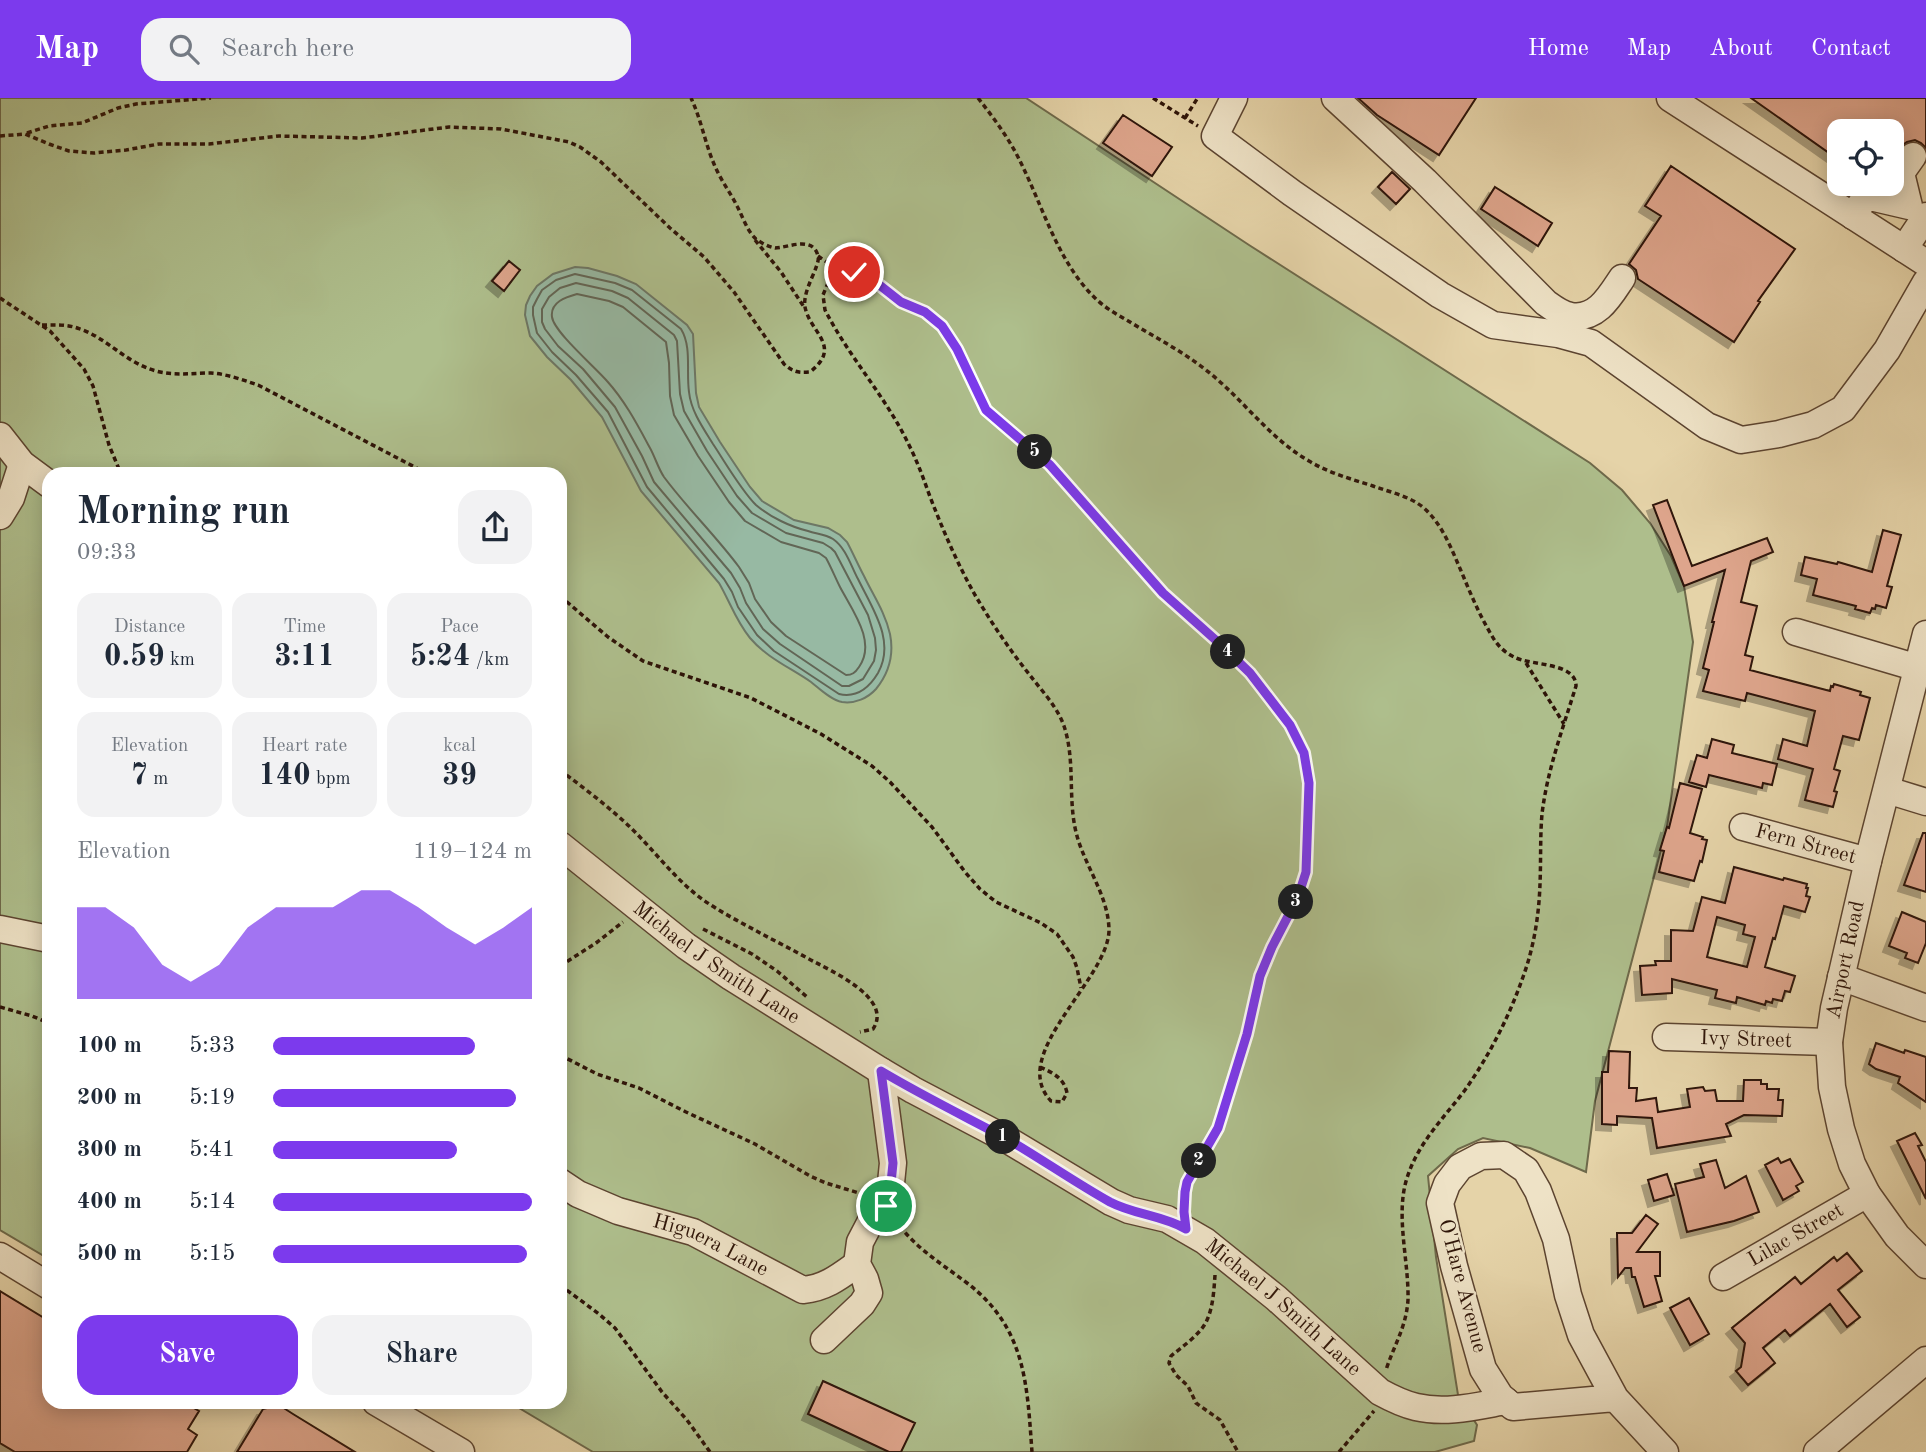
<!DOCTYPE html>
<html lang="en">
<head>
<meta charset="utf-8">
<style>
  body { margin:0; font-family:"Old Standard TT",serif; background:#f2f2f3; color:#1f2937; height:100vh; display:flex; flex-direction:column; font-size:26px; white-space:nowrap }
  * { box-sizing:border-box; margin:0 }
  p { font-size:23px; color:#747a83 }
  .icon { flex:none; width:38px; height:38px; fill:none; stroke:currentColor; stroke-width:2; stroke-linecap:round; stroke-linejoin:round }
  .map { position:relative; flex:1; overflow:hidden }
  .side { position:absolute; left:42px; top:369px; width:525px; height:942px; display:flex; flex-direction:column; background:#fff; border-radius:21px; box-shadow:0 4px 18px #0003 }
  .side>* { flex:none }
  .fabs { position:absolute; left:1827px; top:21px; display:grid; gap:14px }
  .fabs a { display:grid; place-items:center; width:77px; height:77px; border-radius:14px; background:#fff; box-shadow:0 4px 18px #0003; font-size:35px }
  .pin { position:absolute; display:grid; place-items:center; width:60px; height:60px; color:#fff; margin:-30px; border:4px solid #fff; border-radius:50%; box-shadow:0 2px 7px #0007 }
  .km { position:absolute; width:35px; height:35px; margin:-18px; border-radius:50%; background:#222; color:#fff; font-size:19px; line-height:35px; text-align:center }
  .round { display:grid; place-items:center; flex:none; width:74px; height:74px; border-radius:21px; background:#f2f2f3 }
  .headline { display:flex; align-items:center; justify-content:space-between; height:119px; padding:0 35px }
  h1 { font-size:38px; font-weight:700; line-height:52px }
  .figures { display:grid; grid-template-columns:repeat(3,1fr); gap:10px; height:119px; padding:7px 35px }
  .figures div { display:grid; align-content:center; border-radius:18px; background:#f2f2f3; text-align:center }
  .figures b { font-size:30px; font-weight:700 }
  .figures small { font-size:19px; font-weight:400 }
  .figures p { font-size:19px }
  .chart { height:196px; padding:14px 35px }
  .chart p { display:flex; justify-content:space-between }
  .chart svg { width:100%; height:126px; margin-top:7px; fill:#7c3aed; opacity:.7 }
  .primary-button { display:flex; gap:14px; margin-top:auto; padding:14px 35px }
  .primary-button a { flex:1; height:80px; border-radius:21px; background:#7c3aed; color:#fff; font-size:28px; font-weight:700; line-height:80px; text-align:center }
  .primary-button a+a { background:#f2f2f3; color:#1f2937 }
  ul { padding:0 35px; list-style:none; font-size:23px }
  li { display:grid; grid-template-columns:112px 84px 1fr; align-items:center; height:52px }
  li i { height:18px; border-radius:9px; background:#7c3aed }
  header { display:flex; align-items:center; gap:42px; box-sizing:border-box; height:98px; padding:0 35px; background:#7c3aed; color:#fff }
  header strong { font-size:33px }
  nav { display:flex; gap:38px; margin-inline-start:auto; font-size:24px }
  .search { width:490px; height:63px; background:#f2f2f3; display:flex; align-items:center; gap:18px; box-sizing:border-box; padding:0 24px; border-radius:21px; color:#747a83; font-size:26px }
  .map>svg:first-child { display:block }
</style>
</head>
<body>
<header>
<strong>Map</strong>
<div class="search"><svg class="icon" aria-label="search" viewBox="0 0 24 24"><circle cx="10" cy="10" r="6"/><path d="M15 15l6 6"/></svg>Search here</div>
<nav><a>Home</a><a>Map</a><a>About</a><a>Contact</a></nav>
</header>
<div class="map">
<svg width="1926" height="1354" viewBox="0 0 1926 1354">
  <defs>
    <filter id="shadow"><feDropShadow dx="-6" dy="6" stdDeviation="0" flood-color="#0004"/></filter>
  </defs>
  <rect width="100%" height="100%" fill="#e5d3a8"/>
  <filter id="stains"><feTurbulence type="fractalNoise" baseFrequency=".00286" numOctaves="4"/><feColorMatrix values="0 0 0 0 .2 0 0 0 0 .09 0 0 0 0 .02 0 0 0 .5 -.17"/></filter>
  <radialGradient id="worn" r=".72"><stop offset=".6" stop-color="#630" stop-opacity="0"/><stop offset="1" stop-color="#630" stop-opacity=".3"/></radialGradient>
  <path fill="#aebe8c" stroke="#6e694a" stroke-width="2" d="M0 0H1026L1249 147 1590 365 1622 392 1650 425 1671 458 1684 488 1693 544 1667 729 1595 1003 1586 1074 1530 1050 1483 1040 1458 1051 1428 1078 1436 1159 1458 1297 1477 1327 1474 1343 1435 1354H593L509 1304H560V376H49V1161L0 1132Z"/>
  <path fill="#97b9a3" stroke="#6d7765" stroke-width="2" d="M575 169 588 170 617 178 636 186 687 227 693 236 696 295 699 309 720 344 750 389 762 403 794 422 828 430 840 437 847 444C853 455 858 467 864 478 873 497 885 514 890 536 894 556 889 575 876 591 868 600 855 606 842 604 831 602 820 591 811 584 791 570 767 560 750 540 736 523 730 504 719 485L641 393 602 319 571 282 547 259 530 238 525 217 526 207 530 198 537 188 553 176Z"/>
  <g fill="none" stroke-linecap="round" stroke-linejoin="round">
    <path stroke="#626656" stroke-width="2" d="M575 176 615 185 632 192 681 231C692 249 686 273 689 294 691 313 703 330 713 346 725 364 741 392 756 407 770 419 791 429 808 433 817 436 825 436 833 441 846 450 851 468 858 481 872 510 896 543 878 575 869 590 856 600 839 596L774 553 757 537 738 509 732 494 724 481 647 389 608 314 576 277 552 254 537 235 533 217V209L537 201 542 192 556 182Z
      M576 185 612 193 628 200 674 237 677 243 680 296 684 313 707 353 737 398 752 415 786 435 823 445 831 450 835 454 868 517 875 540 876 552 874 563 863 581 849 588H842L780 546 763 531 746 505 740 490 731 475 654 384 642 358 615 309 583 271 558 248 545 231 542 224V211L549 199 560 190Z
      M577 196 609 203 623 209 666 244 669 265 670 298 674 317 698 358 729 404 745 423 781 444 819 455 826 460C831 469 835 479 840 489 852 512 877 544 859 569 855 575 852 577 846 577L786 538 771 524 755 501 749 485 739 469C716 438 687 410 664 379 658 370 655 359 650 350 637 326 625 303 607 283 595 269 554 234 552 219 550 204 566 199 577 196Z"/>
  </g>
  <path fill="#dea58c" stroke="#2e1408" stroke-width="2" fill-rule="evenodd" filter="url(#shadow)" d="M1358 0H1476L1439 57 1377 17Z
    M1751 0H1926V50L1921 45 1915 42 1907 44 1900 49 1892 61V33H1839V62Z
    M1123 17 1172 49 1152 78 1103 45Z
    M1671 68 1795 151 1758 203 1760 204 1734 244 1638 181 1636 172 1629 166 1661 118 1645 108Z
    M1392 74 1410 91 1396 106 1378 89Z
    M1495 89 1552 125 1538 148 1481 111Z
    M509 163 520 172 504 193 492 183Z
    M1667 402 1692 468 1767 440 1773 454 1751 463 1741 504 1757 508 1745 557 1753 559 1750 572 1830 593 1831 588 1833 589 1834 586 1861 594 1860 597 1870 600 1859 642 1843 638 1834 671 1840 673 1834 693 1837 694 1833 709 1805 702 1813 671 1778 661 1783 641 1807 648 1815 613 1747 595 1745 603 1703 593 1709 572 1703 570 1714 524H1712L1725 472 1684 488 1653 407Z
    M1883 432 1901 437 1887 488 1892 489 1886 510 1876 507 1875 511 1872 510 1870 515 1855 511 1856 508 1813 497 1817 481 1801 477 1805 459 1837 466 1838 464 1872 474Z
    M1712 641 1734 647 1732 655 1777 666 1772 687 1763 685 1762 690 1709 677 1706 689 1689 684 1697 657 1707 660Z
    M1680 685 1702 691 1690 735 1703 739 1702 741 1707 742 1702 764 1700 763 1694 783 1659 774 1664 753 1660 752 1667 729 1669 730Z
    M1923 735H1926V794L1904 787Z
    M1734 769 1783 782 1784 780 1807 786 1806 790H1808L1806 798 1810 799 1805 814 1784 808 1775 841 1773 840 1765 869 1795 878 1790 894 1785 893 1782 903 1773 901 1772 905 1766 903 1765 907 1737 899 1736 905 1715 900 1717 892 1672 881V895L1642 897 1640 868 1656 867 1655 863H1671V832L1693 833 1702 799 1725 805ZM1717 819 1745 827 1743 836 1755 839 1747 869 1707 859Z
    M1902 814 1926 824V845L1918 865 1905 860 1907 855 1889 848Z
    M1876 945 1904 955 1905 952 1926 959V1004L1898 985 1900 979 1876 971 1869 966Z
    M1609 953 1630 954 1629 990H1637L1636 1003 1656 1000 1658 1014 1690 1009 1687 991 1703 989 1705 993 1715 992 1717 1003H1743L1744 982H1761V986H1767V991H1779L1778 1002H1783L1782 1018 1744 1017 1726 1026 1731 1038 1657 1050 1652 1020 1617 1018V1027L1602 1026V974H1608Z
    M1915 1035 1922 1047 1918 1048 1926 1064V1101L1897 1043Z
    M1778 1060 1781 1065 1790 1061 1803 1084 1796 1088 1799 1093 1783 1102 1765 1067Z
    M1716 1062 1725 1090 1746 1078 1759 1114 1734 1123 1687 1134 1675 1086 1704 1079 1700 1066Z
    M1667 1076 1674 1097 1654 1103 1648 1082Z
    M1646 1117 1658 1126 1637 1154H1660V1178H1655L1662 1203 1644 1209 1635 1179H1632L1631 1170H1625L1618 1179 1617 1135H1632Z
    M1847 1155 1862 1173 1838 1192 1860 1219 1847 1229 1830 1206 1790 1238 1785 1232 1763 1250 1775 1265 1748 1287 1736 1273 1741 1269 1745 1245 1732 1230 1795 1179 1801 1186 1834 1159 1837 1163Z
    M0 1193 49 1223V1304H183L199 1313 188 1331 197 1337 187 1354H15L0 1345Z
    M1689 1200 1709 1236 1690 1247 1670 1210Z
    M823 1283 915 1325 901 1354H889L808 1316Z
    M279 1307 293 1316 355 1354H237L263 1311Z"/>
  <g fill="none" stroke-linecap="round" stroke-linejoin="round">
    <defs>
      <g id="minor">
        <path d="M1234 0 1215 38 1292 95 1440 197 1493 227 1558 236 1591 245 1707 328 1741 342 1779 336 1813 327 1843 311 1887 252 1926 184"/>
        <path d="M1335 0 1425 83 1546 205C1553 210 1562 217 1571 218 1597 222 1610 198 1622 180"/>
        <path d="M1670 0 1926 165"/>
        <path d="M1853 118 1866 98 1909 108 1901 75 1913 58"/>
        <path d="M1904 151 1926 118"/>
        <path d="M0 338 22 366 49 386"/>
        <path d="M0 418 11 400 22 366"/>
        <path d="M1796 534 1918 570"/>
        <path d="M1926 536 1868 763 1834 910 1829 944 1832 989 1841 1031 1852 1066 1867 1096 1897 1138 1926 1167"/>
        <path d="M1887 692 1926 704"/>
        <path id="s1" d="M1743 729 1868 763"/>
        <path id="s2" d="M560 747 686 848 731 879 881 973 913 992 1008 1042 1111 1104 1129 1112 1167 1121 1205 1143 1276 1200 1380 1294C1391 1300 1403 1306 1416 1309 1446 1316 1477 1308 1506 1303"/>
        <path d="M0 831 49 841"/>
        <path d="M1841 879 1926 910"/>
        <path id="s3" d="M1666 939 1829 944"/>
        <path id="s4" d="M560 1084 578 1096 618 1113 693 1134 803 1192C825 1190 839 1179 857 1166"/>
        <path d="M0 1158 49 1188"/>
        <path id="s5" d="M1723 1179 1867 1096"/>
        <path d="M824 1242 862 1206 869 1195 865 1181 857 1166 860 1144 891 1085 893 1065 881 973"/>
        <path d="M1615 1300 1513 1309 1500 1298 1483 1271 1454 1168 1440 1105 1447 1086 1460 1069 1481 1058 1504 1057 1526 1072 1538 1093 1556 1141 1568 1197 1581 1237 1615 1300 1665 1354"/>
        <path d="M376 1304 461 1354"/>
        <path d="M1817 1354 1926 1262"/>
      </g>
    </defs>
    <use href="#minor" stroke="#5c4430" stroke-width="29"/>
    <path stroke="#2e1408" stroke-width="3.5" stroke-dasharray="5 3.5" stroke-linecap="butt" d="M978 0C993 19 1008 39 1019 61 1043 108 1057 163 1095 200 1105 210 1118 217 1130 224 1156 240 1182 253 1206 272 1242 300 1269 340 1309 363 1329 375 1351 381 1373 388 1392 395 1415 399 1429 415 1445 432 1453 455 1462 475 1471 497 1480 518 1492 538 1497 547 1504 554 1514 559 1531 568 1576 564 1576 588 1563 630 1547 673 1542 716 1540 739 1541 763 1540 786 1539 817 1534 849 1523 879 1509 919 1489 958 1465 992 1443 1021 1418 1045 1407 1080 1395 1117 1409 1163 1408 1202 1406 1230 1394 1247 1386 1272
      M1153 0 1198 28
      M1185 20 1197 1
      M27 35 49 28 82 25 118 10 136 6 211 0
      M0 38 25 36 49 46 69 53 94 55 126 52 159 46H209L279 38 362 40 449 29 501 31 569 44 580 49 601 64 670 130 704 159 734 194 784 266C793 274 798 275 810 274 843 248 810 235 805 209 802 192 821 167 818 158 813 137 787 150 775 150 769 149 761 145 756 141 747 133 743 119 737 108 730 94 720 81 714 66 705 45 701 21 691 0
      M755 142 781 174 804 209
      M818 158 842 175
      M0 200 50 233 84 271 93 288 109 347 121 376
      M42 227C55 227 68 226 80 231 107 240 126 265 156 273 174 278 192 275 211 275 227 276 243 282 258 287L428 376
      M560 498 608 539 643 563 751 600 821 636 872 668 890 684 932 729 965 774 980 791 996 804 1041 825 1057 836 1073 859 1077 870 1081 890
      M1526 565 1564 626
      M560 672C585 691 612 711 634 733 657 756 676 782 702 801 720 814 742 825 762 836 777 844 793 852 809 861 829 872 894 900 873 931L860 934
      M703 831 752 856 777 873 807 899
      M560 868 596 845 623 824
      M0 909 32 918 49 925
      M560 957 597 976 639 990 686 1014 755 1046 810 1078 826 1085 862 1096
      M1040 969C1053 975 1064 980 1067 995L1062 1004 1051 1003C1007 957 1107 883 1109 833 1109 799 1086 770 1077 738 1067 702 1076 664 1064 628 1057 608 1041 592 1029 576 1009 551 991 524 975 497 957 465 942 430 929 396 923 379 917 363 909 347 886 299 849 259 825 212L823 197 828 185 842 175 854 174 868 178 901 204 925 214 935 221 950 237 986 312 1050 367 1163 495 1219 545 1250 575 1290 627 1304 655 1309 685 1306 774 1298 799 1280 832 1265 866 1243 950 1218 1030 1206 1054 1191 1075 1185 1094 1184 1104
      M895 1121C913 1149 941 1165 967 1185 1026 1230 1027 1286 1032 1354
      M1215 1177C1214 1192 1213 1209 1207 1222 1201 1236 1183 1248 1171 1258L1169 1265 1176 1277 1188 1288 1196 1305 1220 1322 1238 1354
      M560 1187 599 1216 615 1230 662 1294 687 1322 710 1354
      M1339 1354 1374 1313"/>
    <use href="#minor" stroke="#eee2c6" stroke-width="26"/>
  </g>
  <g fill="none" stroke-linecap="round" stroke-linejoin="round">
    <defs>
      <path id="route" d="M854 174 868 178 901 204 925 214 942 228 957 251 986 312 1050 367 1163 495 1219 545 1250 575 1290 627 1304 655 1309 685 1306 774 1298 799 1272 849 1260 878 1247 936 1218 1030 1187 1084 1185 1094 1184 1114 1186 1131C1162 1117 1135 1117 1110 1104 1076 1085 1043 1062 1009 1042 966 1019 923 998 881 973L893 1065 891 1085 882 1104 886 1108"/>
    </defs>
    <use href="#route" stroke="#fff" stroke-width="14"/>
    <use href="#route" stroke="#7c3aed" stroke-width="9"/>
  </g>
  <g text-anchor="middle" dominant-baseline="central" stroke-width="5" stroke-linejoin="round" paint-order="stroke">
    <g font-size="21" fill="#2e1408" stroke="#eee2c6">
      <text stroke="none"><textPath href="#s1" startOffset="65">Fern Street</textPath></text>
      <text transform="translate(1846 862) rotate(-78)">Airport Road</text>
      <text stroke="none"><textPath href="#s2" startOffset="196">Michael J Smith Lane</textPath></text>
      <text stroke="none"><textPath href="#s3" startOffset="80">Ivy Street</textPath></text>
      <text stroke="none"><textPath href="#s5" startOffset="84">Lilac Street</textPath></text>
      <text stroke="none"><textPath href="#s4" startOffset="164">Higuera Lane</textPath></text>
      <text transform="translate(1462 1188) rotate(75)">O'Hare Avenue</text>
      <text stroke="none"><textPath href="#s2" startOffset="863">Michael J Smith Lane</textPath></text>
    </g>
  </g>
  <rect width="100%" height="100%" filter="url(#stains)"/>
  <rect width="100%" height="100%" fill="url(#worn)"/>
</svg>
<div class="fabs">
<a><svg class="icon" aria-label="locate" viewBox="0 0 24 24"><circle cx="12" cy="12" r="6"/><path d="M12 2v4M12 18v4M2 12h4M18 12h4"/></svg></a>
</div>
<div class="pin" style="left:886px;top:1108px;background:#1e9e55"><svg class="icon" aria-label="arrive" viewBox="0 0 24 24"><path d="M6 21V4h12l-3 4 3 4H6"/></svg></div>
<div class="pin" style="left:854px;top:174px;background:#d93025"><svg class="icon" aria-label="check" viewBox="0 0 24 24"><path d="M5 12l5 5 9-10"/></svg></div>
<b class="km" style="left:1003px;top:1039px">1</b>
<b class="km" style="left:1199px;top:1063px">2</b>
<b class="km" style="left:1296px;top:804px">3</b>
<b class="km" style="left:1228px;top:554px">4</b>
<b class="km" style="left:1035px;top:354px">5</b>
<section class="side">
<div class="headline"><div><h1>Morning run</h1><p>09:33</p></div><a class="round"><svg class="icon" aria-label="share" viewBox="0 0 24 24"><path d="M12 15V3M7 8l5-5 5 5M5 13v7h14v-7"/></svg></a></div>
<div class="figures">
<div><p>Distance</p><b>0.59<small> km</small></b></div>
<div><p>Time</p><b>3:11</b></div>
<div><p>Pace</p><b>5:24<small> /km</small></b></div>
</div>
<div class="figures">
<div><p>Elevation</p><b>7<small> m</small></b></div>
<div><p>Heart rate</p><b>140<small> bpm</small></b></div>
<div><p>kcal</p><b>39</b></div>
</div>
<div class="chart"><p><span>Elevation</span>119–124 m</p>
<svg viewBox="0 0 160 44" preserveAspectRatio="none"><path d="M0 44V12L10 12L20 19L30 32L40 38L50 32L60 19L70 12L80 12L90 12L100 6L110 6L120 12L130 19L140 25L150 19L160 12V44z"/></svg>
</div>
<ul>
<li><b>100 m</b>5:33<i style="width:78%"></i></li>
<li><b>200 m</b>5:19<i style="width:94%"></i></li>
<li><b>300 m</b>5:41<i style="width:71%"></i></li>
<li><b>400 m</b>5:14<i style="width:100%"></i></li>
<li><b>500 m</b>5:15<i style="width:98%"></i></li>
</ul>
<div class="primary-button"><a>Save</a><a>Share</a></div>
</section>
</div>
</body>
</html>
